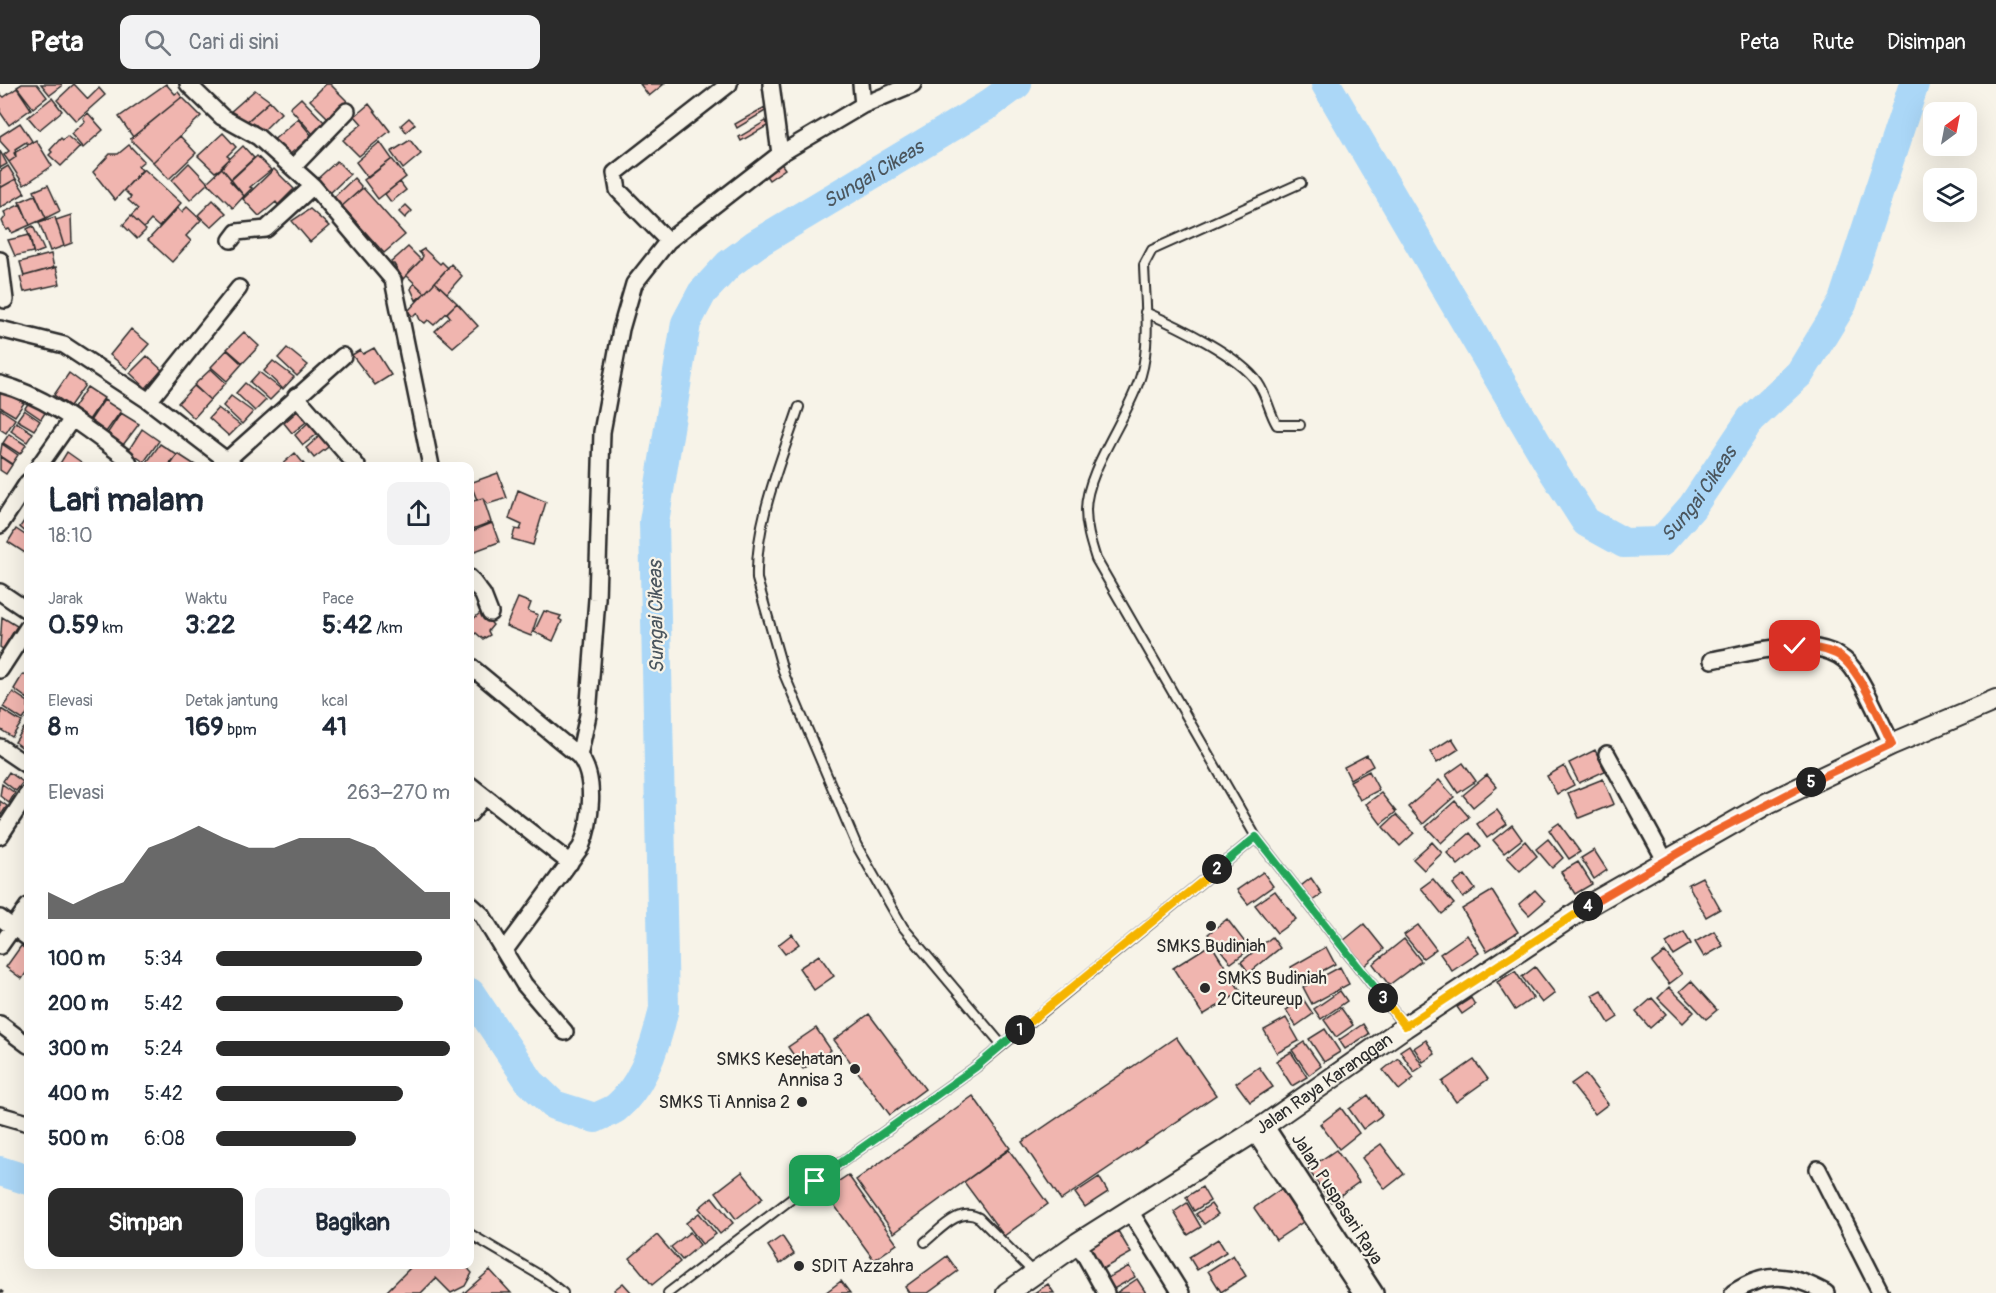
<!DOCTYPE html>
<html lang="id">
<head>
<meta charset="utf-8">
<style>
  body { margin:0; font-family:Pangolin,sans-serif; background:#f2f2f3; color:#1f2937; height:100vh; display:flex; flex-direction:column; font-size:22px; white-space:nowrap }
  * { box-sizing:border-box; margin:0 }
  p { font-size:20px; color:#747a83 }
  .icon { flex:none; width:33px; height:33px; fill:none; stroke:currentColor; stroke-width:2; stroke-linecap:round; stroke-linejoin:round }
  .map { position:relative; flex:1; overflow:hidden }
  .side { position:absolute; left:24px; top:378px; width:450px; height:807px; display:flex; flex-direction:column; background:#fff; border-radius:12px; box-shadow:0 6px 24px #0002 }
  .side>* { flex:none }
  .needle { width:39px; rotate:32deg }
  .buttons { position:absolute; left:1923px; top:18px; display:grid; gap:12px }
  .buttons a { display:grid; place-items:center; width:54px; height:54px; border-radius:12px; background:#fff; box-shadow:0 6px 24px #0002; font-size:30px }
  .pin { position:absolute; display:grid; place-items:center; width:51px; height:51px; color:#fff; margin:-26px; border-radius:12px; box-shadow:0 3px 9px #0006 }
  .km { position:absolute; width:30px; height:30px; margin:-15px; border-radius:50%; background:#222; color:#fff; font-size:16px; line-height:30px; text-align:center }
  .round { display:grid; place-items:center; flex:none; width:63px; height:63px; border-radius:12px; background:#f2f2f3 }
  .overview { display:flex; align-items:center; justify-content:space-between; height:102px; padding:0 24px }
  h1 { font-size:33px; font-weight:700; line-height:45px }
  .stats { display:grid; grid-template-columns:repeat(3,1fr); gap:9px; height:102px; padding:6px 24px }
  .stats div { display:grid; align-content:center }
  .stats b { font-size:26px; font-weight:700 }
  .stats small { font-size:16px; font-weight:400 }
  .stats p { font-size:16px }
  .chart { height:168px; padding:12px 24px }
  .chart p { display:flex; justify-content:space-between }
  .chart svg { width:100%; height:108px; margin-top:6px; fill:#2b2b2b; opacity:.7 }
  .cta { display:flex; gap:12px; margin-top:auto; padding:12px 24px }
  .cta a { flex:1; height:69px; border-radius:12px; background:#2b2b2b; color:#fff; font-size:24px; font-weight:700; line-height:69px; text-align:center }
  .cta a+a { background:#f2f2f3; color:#1f2937 }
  ul { padding:0 24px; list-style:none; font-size:20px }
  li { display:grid; grid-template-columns:96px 72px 1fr; align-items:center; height:45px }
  li i { height:15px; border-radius:8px; background:#2b2b2b }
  header { display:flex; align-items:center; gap:36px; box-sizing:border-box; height:84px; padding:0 30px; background:#2b2b2b; color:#fff }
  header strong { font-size:28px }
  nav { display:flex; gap:33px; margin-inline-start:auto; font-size:21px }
  .search { width:420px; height:54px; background:#f2f2f3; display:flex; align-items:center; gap:15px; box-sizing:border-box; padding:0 21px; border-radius:12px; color:#747a83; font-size:22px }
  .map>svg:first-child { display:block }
</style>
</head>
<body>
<header>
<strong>Peta</strong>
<div class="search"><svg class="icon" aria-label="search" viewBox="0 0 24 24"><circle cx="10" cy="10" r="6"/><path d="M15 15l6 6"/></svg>Cari di sini</div>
<nav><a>Peta</a><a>Rute</a><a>Disimpan</a></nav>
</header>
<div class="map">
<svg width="1996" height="1209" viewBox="0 0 1996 1209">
  <rect width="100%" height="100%" fill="#f7f3e8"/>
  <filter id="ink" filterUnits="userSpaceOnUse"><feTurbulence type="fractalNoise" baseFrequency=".0167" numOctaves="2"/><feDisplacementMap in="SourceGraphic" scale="12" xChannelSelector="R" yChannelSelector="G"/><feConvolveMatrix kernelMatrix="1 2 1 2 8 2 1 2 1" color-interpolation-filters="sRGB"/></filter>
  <g filter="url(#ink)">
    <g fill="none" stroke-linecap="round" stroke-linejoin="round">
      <g stroke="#abd7f7" stroke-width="30">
        <path id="s1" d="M1326 0 1552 385 1586 438 1624 459 1661 458 1692 423 1751 335 1800 289 1842 220 1914 0"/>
        <path id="s2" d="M470 909 530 998 554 1021 595 1034C601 1031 610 1028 616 1024 644 1001 657 957 664 924L654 438 686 239 702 209 729 180 756 160 988 21 1017 0"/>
        <path d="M0 1087 28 1096"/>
      </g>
    </g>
    <path fill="#f0b5af" stroke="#2b2b2b" stroke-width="1.5" d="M22 0H37L47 13 33 24 17 3Z
      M41 0H61L62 2 50 11Z
      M74 0 88 15 99 4 105 11 76 37 57 16Z
      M166 0 175 10 178 8 182 13 133 53 119 33Z
      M326 0H330L347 17 329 35 310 16Z
      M640 0H664L649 12Z
      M17 4 31 25 9 41 0 28V10L4 13Z
      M255 6 270 17 242 42 229 29Z
      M182 13 201 32 153 78 130 55Z
      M52 14 62 27 39 46 28 33Z
      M301 14 325 39 313 50 290 24Z
      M270 17 281 29 262 48 256 41 252 46 245 39Z
      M369 20 390 47 359 72 343 56 362 40 355 32Z
      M765 23 767 26 737 44 735 40Z
      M88 29 103 46 83 64 71 50 85 37 83 34Z
      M409 34 415 40 406 48 401 41Z
      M771 34 774 38 741 57 739 53Z
      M298 35 312 52 284 75 271 58Z
      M20 39 32 57 28 60 26 58 15 65 16 73 9 78 4 71 9 67 0 57V52Z
      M223 49 236 63 227 72 230 74 222 84 215 88 198 72Z
      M67 52 80 63 61 82 49 71 52 68 50 66 61 54 63 56Z
      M180 52 196 69 169 95 153 78Z
      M36 56 52 82 24 101 9 78 16 73 14 69Z
      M410 56 421 70 403 85 391 68Z
      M380 58 392 75 368 94 356 78Z
      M129 61 144 77 138 82 142 86 115 116 93 88 110 70H118Z
      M243 62 254 74 231 95 221 83Z
      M0 67 7 80 0 84Z
      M257 72 271 86 250 103 252 104 244 112 230 97Z
      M392 75 406 93 378 115 364 96Z
      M778 75 785 85 769 96 762 86Z
      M337 77 350 90 328 111 315 97Z
      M189 79 207 98 222 84 244 112 233 124 208 99 190 116 172 96Z
      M8 82 16 95 0 104V87Z
      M144 85 181 119 159 143 151 136 144 144 131 132 138 125 128 116 131 113 124 106Z
      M274 85 294 105 278 121 276 118 259 132 243 115Z
      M354 94 361 102 360 106 341 123 333 114Z
      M16 95 25 109 0 124V104Z
      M400 98 406 106 391 118 385 110Z
      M48 101 60 127 46 134 34 107Z
      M363 104 405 151 384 169 342 122Z
      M35 111 46 134 30 141 19 118Z
      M213 116 226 129 211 143 198 131Z
      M21 120 30 141 12 149 9 145 6 146 2 137 6 132 4 128Z
      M406 121 412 127 405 134 399 128Z
      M187 123 201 136 186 152 191 157 172 178 148 156 178 124 182 128Z
      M310 125 329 142 310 158 292 137Z
      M71 131 72 159 64 162 56 136Z
      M131 132 146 146 137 155 123 141Z
      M55 133 64 162 50 167 39 138Z
      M33 142 44 166 34 170 27 145Z
      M30 151 33 168 15 172 8 156Z
      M408 163 421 176 403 195 394 180H389Z
      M424 165 440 180 442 178 448 184 425 209 406 191 421 176 423 172 419 168Z
      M51 170 54 184 24 192 20 178Z
      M451 180 462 192 447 209 435 198Z
      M56 183 60 200 24 208 20 193Z
      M435 198 457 219 434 241 428 236 425 239 420 236 417 229 413 233 408 227Z
      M414 199 425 209 416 216 411 205Z
      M457 219 478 242 453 263 435 247 450 233 447 229Z
      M131 245 149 260 127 285 110 271Z
      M244 248 259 262 243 279 227 265Z
      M287 264 308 281 297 292 278 274Z
      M374 264 391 291 375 301 352 271 360 266 363 270Z
      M227 266 242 280 227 297 211 283Z
      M147 272 162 286 146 304 130 289Z
      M273 277 294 293 283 305 264 287Z
      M211 285 226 299 210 316 194 301Z
      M259 288 281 305 270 316 250 298Z
      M69 289 85 301 70 322 54 311Z
      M245 299 266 316 255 327 236 309Z
      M194 302 210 316 194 334 178 319Z
      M87 303 104 314 89 336 73 324Z
      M3 307 24 319 15 332 0 323V311Z
      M231 312 253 328 242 340 223 322Z
      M31 315 47 326 41 335 25 324Z
      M104 316 121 327 106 348 90 337Z
      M302 323 310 335 292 349 284 339Z
      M218 324 240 341 229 352 209 334Z
      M0 325 15 335 6 349 0 345Z
      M24 326 40 337 34 346 17 336Z
      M121 329 139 340 123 361 107 350Z
      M312 335 321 347 303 361 295 351Z
      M16 338 33 349 27 358 11 347Z
      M142 345 159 357 144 378 128 367Z
      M324 348 332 360 314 374 306 364Z
      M9 350 26 361 20 370 3 359Z
      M2 360 18 371 12 380 0 372Z
      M160 360 177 371 168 382H148L145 381Z
      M67 368 84 380 82 382 59 381Z
      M295 369 304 380 280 382Z
      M178 370 195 381 194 382H170Z
      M0 373 12 381 6 390 0 386Z
      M498 389 507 414 488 420 483 414 477 416 473 406 470 408V399Z
      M518 406 546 418 533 461 512 455 515 445 520 446 522 441 509 435Z
      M483 414 491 438 470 446V418Z
      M28 431V450L20 443Z
      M492 439 499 458 470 469V448Z
      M16 445 28 453V464L25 469 8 458Z
      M518 514 531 519 528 527 538 531 531 552 506 542Z
      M544 527 561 532 559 535 562 537 553 557 534 548Z
      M481 528 493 541 488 547 490 551 483 555 476 549 470 554V538Z
      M2 533 17 542 3 565 0 563Z
      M23 590 28 593V615L14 605Z
      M13 608 28 618V628L23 636 3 623Z
      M1 625 22 638 12 653 0 645Z
      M24 644 28 647V668L15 658Z
      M1452 654 1459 665 1437 679 1430 668Z
      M1595 666 1605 687 1579 699 1569 679Z
      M1367 671 1373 682 1350 695 1344 683Z
      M1463 679 1476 697 1458 709 1446 691Z
      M1564 682 1574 701 1557 710 1547 692Z
      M1369 687 1379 706 1360 716 1350 697Z
      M9 688 23 698 16 707 3 697Z
      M1487 691 1497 703 1473 723 1463 711Z
      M1603 695 1614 720 1579 734 1568 709Z
      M1439 696 1454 713 1423 740 1408 723Z
      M2 700 15 709 9 719 0 712Z
      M1381 709 1396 728 1381 740 1366 720Z
      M0 717 7 722 1 731 0 730Z
      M1455 717 1469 733 1441 759 1426 743Z
      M1497 726 1507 740 1487 754 1477 740Z
      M1396 731 1414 749 1400 762 1383 743Z
      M1559 739 1580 768 1569 775 1549 746Z
      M1512 741 1522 755 1504 769 1493 756Z
      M1470 749 1481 762 1458 781 1447 769Z
      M1548 755 1563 774 1552 784 1536 765Z
      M1525 757 1537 772 1520 787 1507 773Z
      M1432 758 1442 769 1424 786 1413 775Z
      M1594 766 1607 786 1594 795 1581 774Z
      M1578 778 1592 800 1575 810 1561 788Z
      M1263 788 1273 802 1248 820 1237 806Z
      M1465 791 1475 805 1463 814 1453 800Z
      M1702 793 1720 825 1706 833 1688 800Z
      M1311 794 1322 810 1312 817 1301 802Z
      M1433 795 1454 820 1442 830 1421 804Z
      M1535 806 1545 817 1529 831 1519 820Z
      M1275 807 1296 835 1277 849 1255 821Z
      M1492 807 1518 848 1487 867 1462 825Z
      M1227 835 1250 865 1231 879 1208 850Z
      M1364 840 1384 865 1364 882 1343 857Z
      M1418 841 1436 865 1423 874 1404 851Z
      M1714 847 1723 862 1704 873 1695 858Z
      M1684 848 1691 860 1673 871 1666 859Z
      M792 850 799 860 785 870 778 861Z
      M1467 851 1479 869 1452 887 1440 870Z
      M1272 853 1280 864 1249 889 1241 878Z
      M1404 855 1421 877 1389 901 1373 880Z
      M1211 860 1241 908 1203 931 1173 884Z
      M21 862 28 867V886L22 895 6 883Z
      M1326 863 1335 880 1300 899 1291 883Z
      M1665 868 1682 890 1669 900 1652 878Z
      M819 871 834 892 814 906 799 884Z
      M1340 883 1349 900 1312 920 1303 903Z
      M1535 883 1555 909 1542 919 1522 893Z
      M1515 887 1533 914 1515 926 1497 898Z
      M1691 897 1717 926 1706 935 1680 907Z
      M1669 903 1694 928 1683 939 1658 914Z
      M1601 906 1618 933 1609 939 1592 911Z
      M1340 907 1347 917 1321 935 1314 925Z
      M1471 914 1475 921 1462 930 1457 923Z
      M1652 914 1666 930 1650 944 1636 928Z
      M1303 915 1313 930 1296 942 1286 926Z
      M1341 924 1353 941 1336 953 1324 936Z
      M869 930 925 1005 890 1031 834 956Z
      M1286 934 1299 957 1277 969 1264 946Z
      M1363 940 1369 950 1345 965 1339 956Z
      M816 944 831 966 803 985 788 963Z
      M1325 945 1340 968 1324 978 1309 955Z
      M1176 953 1216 1011 1061 1116 1022 1058Z
      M1426 956 1435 970 1423 978 1414 964Z
      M1304 958 1321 982 1309 991 1292 966Z
      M1409 961 1423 982 1414 988 1400 967Z
      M1291 968 1307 993 1292 1002 1276 977Z
      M1398 974 1414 994 1399 1006 1383 986Z
      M1474 976 1488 995 1456 1018 1442 998Z
      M1259 983 1273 1003 1250 1018 1236 999Z
      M1585 990 1608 1020 1595 1030 1571 1000Z
      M1368 1011 1382 1031 1363 1045 1349 1025Z
      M973 1012 1010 1064 894 1149 856 1096Z
      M1341 1024 1359 1049 1339 1065 1320 1040Z
      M1381 1060 1404 1090 1385 1105 1362 1074Z
      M1009 1066 1048 1120 1004 1152 964 1098Z
      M1336 1066 1359 1098 1331 1118 1308 1085Z
      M742 1088 763 1114 736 1135 716 1108Z
      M848 1091 897 1160 874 1176 824 1107Z
      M1099 1093 1108 1108 1085 1123 1075 1109Z
      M1202 1103 1210 1117 1194 1127 1186 1113Z
      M1281 1105 1303 1138 1276 1156 1254 1124Z
      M712 1113 733 1139 720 1150 699 1124Z
      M1187 1119 1201 1143 1188 1151 1174 1128Z
      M1211 1120 1218 1130 1204 1140 1196 1130Z
      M699 1129 716 1150 702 1160 686 1139Z
      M1118 1147 1131 1169 1099 1187 1087 1165Z
      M690 1148 700 1161 682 1176 671 1163Z
      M657 1151 680 1178 652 1201 630 1174Z
      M782 1152 794 1170 780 1180 768 1162Z
      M1218 1155 1226 1168 1197 1186 1189 1173Z
      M1233 1171 1246 1192 1221 1208 1208 1187Z
      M947 1172 958 1187 928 1209H909L905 1203Z
      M414 1180H464L472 1189 465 1202 451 1209 436 1194 421 1209H385Z
      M1129 1182 1135 1193 1110 1207 1104 1196Z
      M490 1186 511 1209H464Z
      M1137 1195 1146 1209H1116Z
      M841 1197 850 1209H825Z
      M623 1199 632 1209H617L614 1206Z
      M1048 1200 1054 1209H1034Z"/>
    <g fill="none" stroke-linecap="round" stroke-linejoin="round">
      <defs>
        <path id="lane" d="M1301 99 1152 166 1144 181C1145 216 1151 257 1141 291 1129 332 1086 386 1086 426 1086 444 1091 459 1096 475L1256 753 1404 941
          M1145 228C1176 241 1240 272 1258 299 1267 312 1269 328 1277 341H1300
          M799 323C781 377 755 437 757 495L784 590 857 762 903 843 1002 961
          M470 1150 543 1193 563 1209
          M925 1158C940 1146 959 1122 979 1134L1034 1189
          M668 1209 815 1097 976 983 1256 753"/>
        <path id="street" d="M188 0 222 33 258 53 313 102 393 196 431 382
          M771 0 780 70
          M863 21 913 0
          M293 83 347 27
          M231 156 237 148 266 145 313 102
          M668 157 618 106 615 89 729 0
          M0 176 5 216
          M0 245 64 261 149 317 234 382
          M0 300C47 312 88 346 126 374L130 382
          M296 312 357 382
          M149 317 239 204
          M227 376 343 272
          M39 382 72 335
          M0 441 28 398
          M470 494 483 511 490 529
          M0 508 28 527
          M1712 576C1752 569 1825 545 1853 585 1869 608 1879 636 1892 660
          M470 582 579 672C597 693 591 739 581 763L505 866
          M0 586 28 543
          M0 663 28 682
          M1607 670 1665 776
          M579 672 588 631 597 515 602 348 621 245 634 200 668 157 780 70 863 21 861 0
          M470 701 570 779
          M470 730 484 713
          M0 752 28 709
          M470 820 482 831 524 900 565 948
          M0 834 28 854
          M0 862 28 822
          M0 940 28 961
          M0 1031 28 1039
          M1265 1041 1375 1209
          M1254 1048 1361 1209
          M1818 1085 1881 1209
          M1130 1127 1181 1209
          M1078 1159 1106 1209
          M1733 1209C1766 1186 1792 1190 1826 1209"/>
        <g id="secondary">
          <path id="s3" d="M1007 1209 1078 1159 1265 1041 1405 943 1584 824 1768 719 1892 660 1996 616"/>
        </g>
      </defs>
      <use href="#lane" stroke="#2b2b2b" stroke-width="12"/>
      <use href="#street" stroke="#2b2b2b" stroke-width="20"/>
      <use href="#secondary" stroke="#2b2b2b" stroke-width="24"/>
      <path stroke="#2b2b2b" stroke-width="3" stroke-dasharray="4.5 4.5" stroke-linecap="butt" d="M0 1207 3 1209"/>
      <use href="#lane" stroke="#f7f3e8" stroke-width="8"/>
      <use href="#street" stroke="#f7f3e8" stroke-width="15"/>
      <use href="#secondary" stroke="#f7f3e8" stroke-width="20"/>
    </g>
  </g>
  <g fill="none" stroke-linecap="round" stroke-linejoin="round" filter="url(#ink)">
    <defs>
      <path id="split-1" d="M815 1097 976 983 1020 946"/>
      <path id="split-2" d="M1020 946 1217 785"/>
      <path id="split-3" d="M1217 785 1256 753 1383 914"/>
      <path id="split-4" d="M1383 914 1405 942 1588 822"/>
      <path id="split-5" d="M1588 822 1716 747 1811 698"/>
      <path id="split-6" d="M1795 562C1810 563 1823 564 1836 570 1859 581 1880 637 1892 660L1811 698"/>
    </defs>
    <use href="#split-1" stroke="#fff" stroke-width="12"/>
    <use href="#split-2" stroke="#fff" stroke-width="12"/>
    <use href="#split-3" stroke="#fff" stroke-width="12"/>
    <use href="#split-4" stroke="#fff" stroke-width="12"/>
    <use href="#split-5" stroke="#fff" stroke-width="12"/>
    <use href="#split-6" stroke="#fff" stroke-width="12"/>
    <use href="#split-1" stroke="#22a559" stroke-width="8"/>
    <use href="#split-2" stroke="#f5b400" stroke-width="8"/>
    <use href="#split-3" stroke="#22a559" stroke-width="8"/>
    <use href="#split-4" stroke="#f5b400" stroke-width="8"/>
    <use href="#split-5" stroke="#f0652b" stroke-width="8"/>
    <use href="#split-6" stroke="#f0652b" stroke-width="8"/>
  </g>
  <g fill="#2b2b2b" stroke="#f7f3e8" stroke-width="2">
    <circle cx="1211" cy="842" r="6"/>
    <circle cx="1205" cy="904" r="6"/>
    <circle cx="855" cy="985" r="6"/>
    <circle cx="802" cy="1018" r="6"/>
    <circle cx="799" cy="1182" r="6"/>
  </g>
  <g text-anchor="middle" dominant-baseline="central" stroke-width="4.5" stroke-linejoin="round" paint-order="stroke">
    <g font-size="18" fill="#2b2b2b" stroke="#f7f3e8" text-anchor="start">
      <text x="1211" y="862" text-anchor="middle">SMKS Budiniah</text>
      <text x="1217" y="894">SMKS Budiniah<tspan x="1217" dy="21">2 Citeureup</tspan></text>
      <text x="843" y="975" text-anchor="end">SMKS Kesehatan<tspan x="843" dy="21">Annisa 3</tspan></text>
      <text x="790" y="1018" text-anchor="end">SMKS Ti Annisa 2</text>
      <text x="811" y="1182">SDIT Azzahra</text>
    </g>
    <g font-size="18" fill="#2b2b2b" stroke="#f7f3e8">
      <text stroke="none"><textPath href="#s3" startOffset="380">Jalan Raya Karanggan</textPath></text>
      <text transform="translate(1337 1115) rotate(57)">Jalan Puspasari Raya</text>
    </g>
    <g font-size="20" font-style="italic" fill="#4b565e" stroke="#f7f3e8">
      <text stroke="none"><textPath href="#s2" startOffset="1251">Sungai Cikeas</textPath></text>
      <text stroke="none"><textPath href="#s1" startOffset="651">Sungai Cikeas</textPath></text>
      <text transform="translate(656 533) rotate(-91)">Sungai Cikeas</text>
    </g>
  </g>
</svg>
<div class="buttons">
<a><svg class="needle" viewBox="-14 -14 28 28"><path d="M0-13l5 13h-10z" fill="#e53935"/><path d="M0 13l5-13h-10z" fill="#747a83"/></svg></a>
<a><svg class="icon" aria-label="layers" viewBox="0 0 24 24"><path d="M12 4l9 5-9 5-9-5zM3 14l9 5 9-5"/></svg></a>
</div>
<div class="pin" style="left:815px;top:1097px;background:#1e9e55"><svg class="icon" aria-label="arrive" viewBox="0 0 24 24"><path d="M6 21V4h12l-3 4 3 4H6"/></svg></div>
<div class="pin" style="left:1795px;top:562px;background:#d93025"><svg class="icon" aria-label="check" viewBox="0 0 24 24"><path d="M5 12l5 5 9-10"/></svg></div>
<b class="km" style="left:1020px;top:946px">1</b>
<b class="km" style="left:1217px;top:785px">2</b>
<b class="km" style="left:1383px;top:914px">3</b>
<b class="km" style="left:1588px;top:822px">4</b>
<b class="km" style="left:1811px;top:698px">5</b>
<section class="side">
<div class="overview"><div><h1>Lari malam</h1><p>18:10</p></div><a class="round"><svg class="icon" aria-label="share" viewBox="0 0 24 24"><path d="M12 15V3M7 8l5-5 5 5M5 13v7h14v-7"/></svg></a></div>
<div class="stats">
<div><p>Jarak</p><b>0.59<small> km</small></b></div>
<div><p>Waktu</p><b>3:22</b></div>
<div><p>Pace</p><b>5:42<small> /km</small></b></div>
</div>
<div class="stats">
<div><p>Elevasi</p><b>8<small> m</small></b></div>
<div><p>Detak jantung</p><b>169<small> bpm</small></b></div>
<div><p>kcal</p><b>41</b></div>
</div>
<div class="chart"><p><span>Elevasi</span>263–270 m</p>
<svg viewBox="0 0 160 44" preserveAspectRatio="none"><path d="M0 44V33L10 38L20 33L30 29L40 15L50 11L60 6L70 11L80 15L90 15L100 11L110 11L120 11L130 15L140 24L150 33L160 33V44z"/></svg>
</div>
<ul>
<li><b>100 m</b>5:34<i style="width:88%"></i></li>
<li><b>200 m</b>5:42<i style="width:80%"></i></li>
<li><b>300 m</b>5:24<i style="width:100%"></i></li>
<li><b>400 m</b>5:42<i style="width:80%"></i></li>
<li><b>500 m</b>6:08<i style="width:60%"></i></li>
</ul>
<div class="cta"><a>Simpan</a><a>Bagikan</a></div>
</section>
</div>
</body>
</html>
